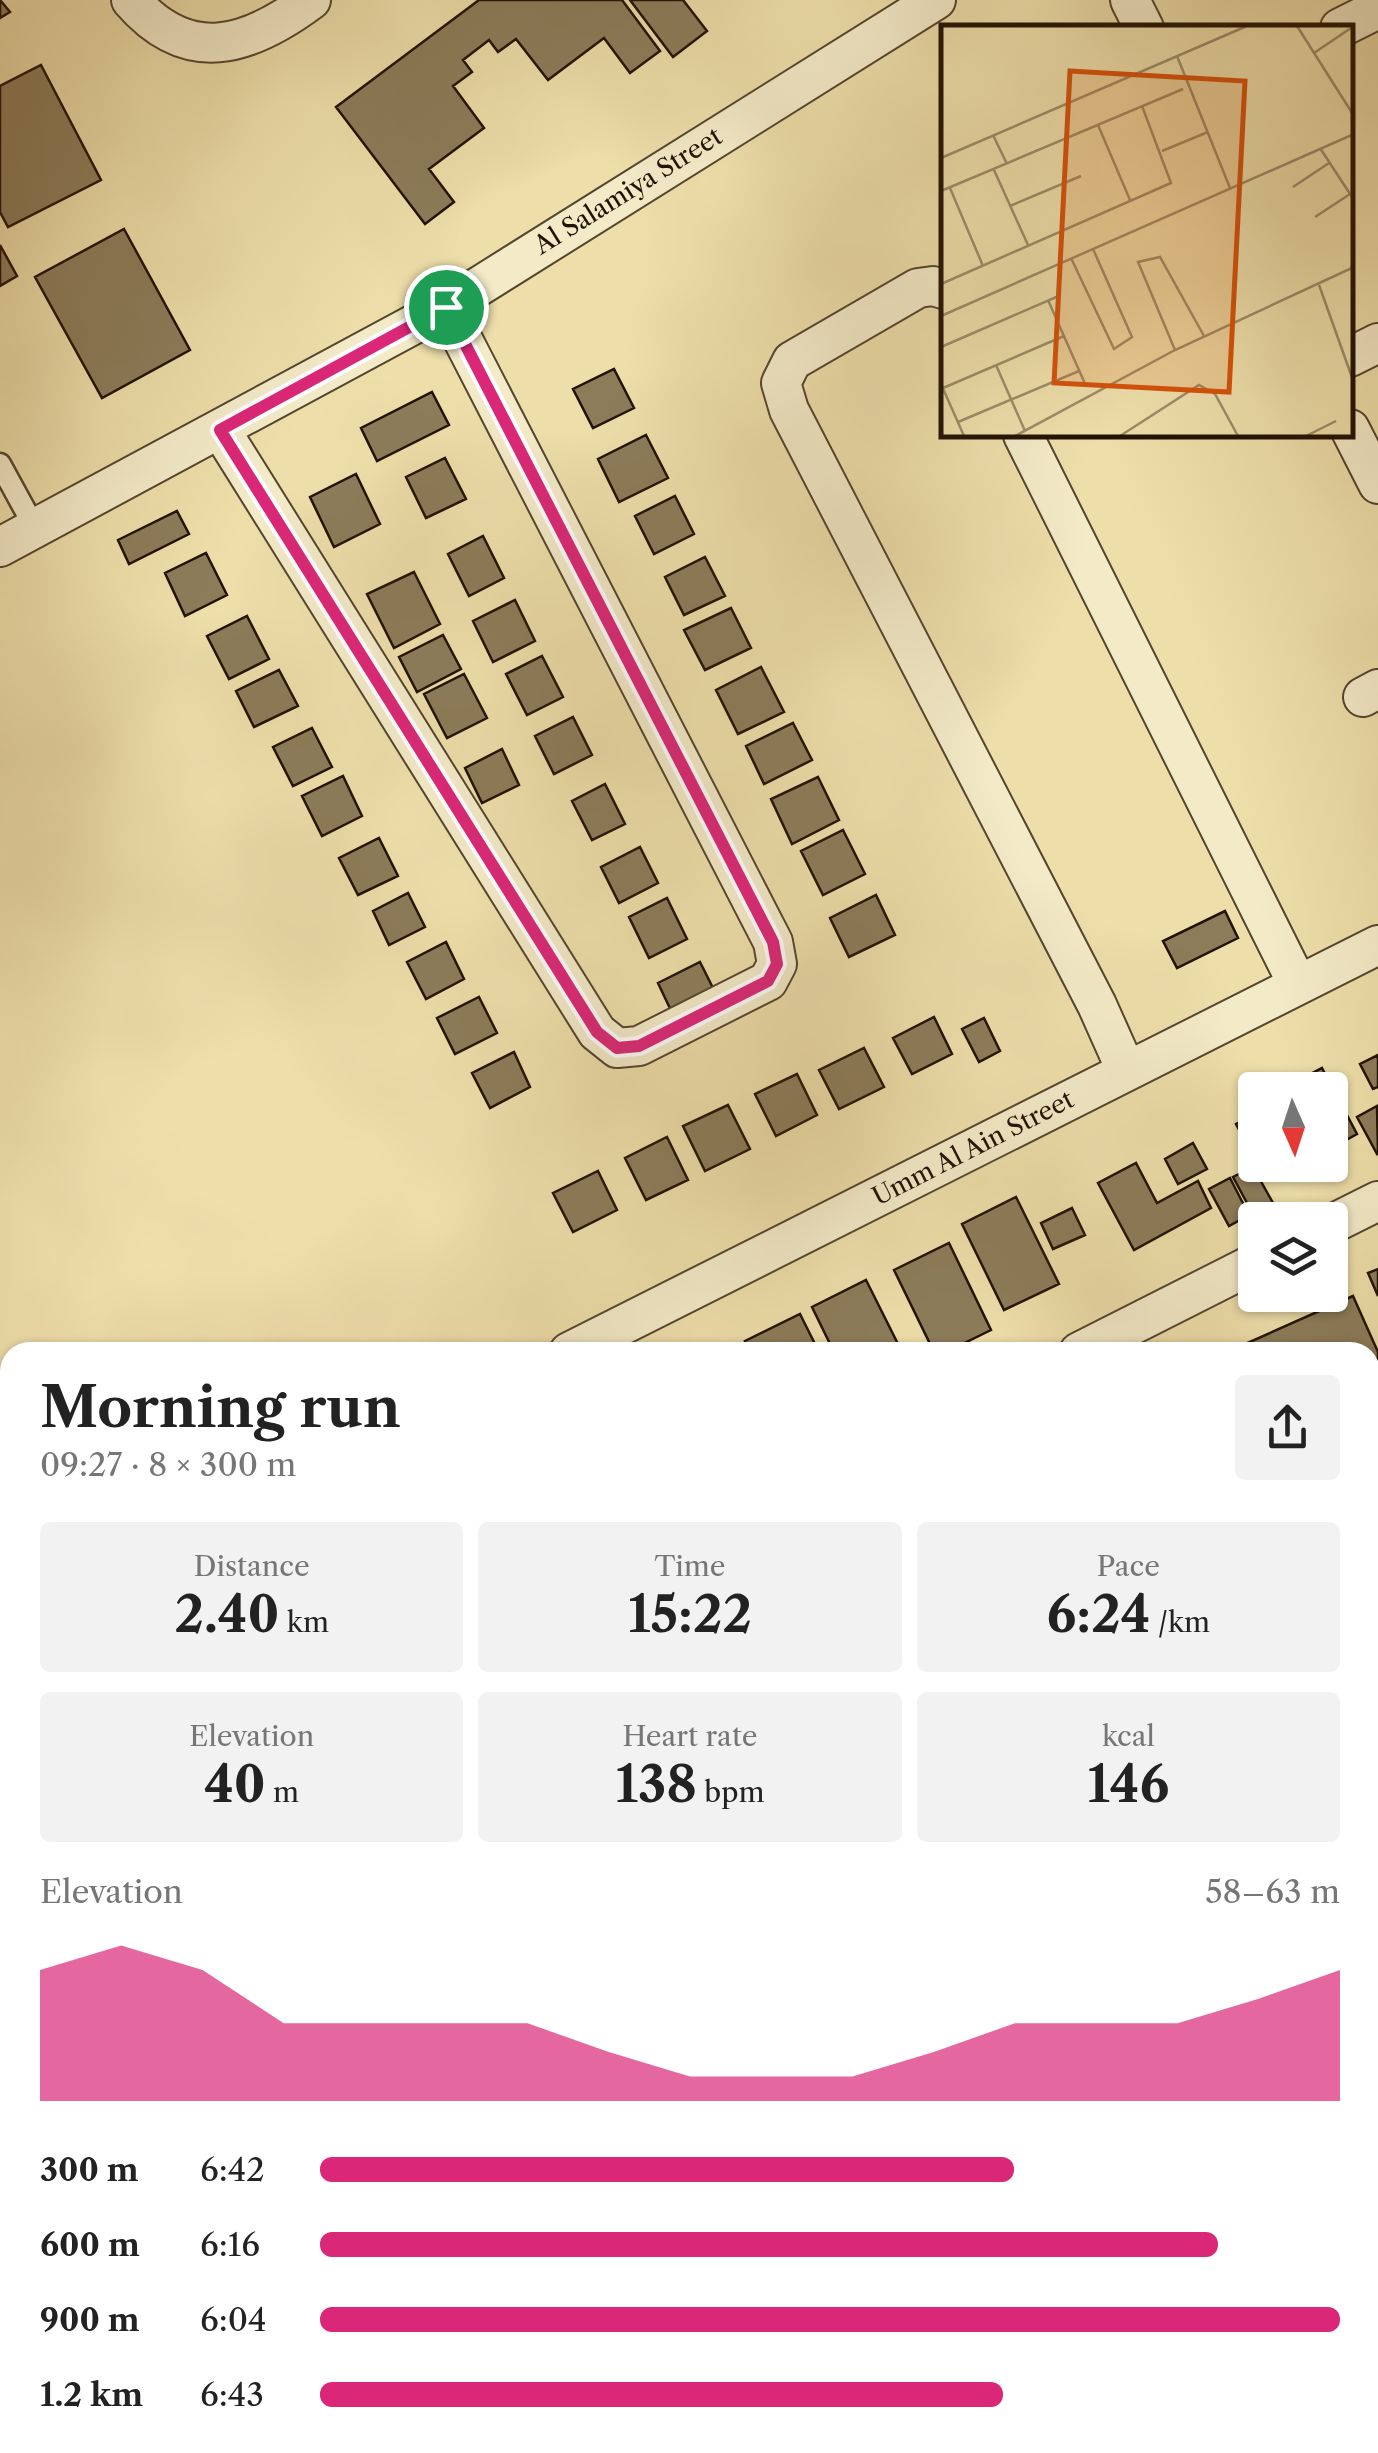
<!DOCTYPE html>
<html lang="en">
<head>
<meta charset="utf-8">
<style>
  body { margin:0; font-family:"Libre Caslon Text",serif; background:#f2f2f2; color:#222; height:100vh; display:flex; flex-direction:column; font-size:38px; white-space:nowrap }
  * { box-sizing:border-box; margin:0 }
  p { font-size:32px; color:#767676 }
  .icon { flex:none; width:55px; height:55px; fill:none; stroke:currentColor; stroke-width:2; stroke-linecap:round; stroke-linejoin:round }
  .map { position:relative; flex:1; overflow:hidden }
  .drawer { position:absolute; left:0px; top:1342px; width:1380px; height:1112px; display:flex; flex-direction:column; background:#fff; border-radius:30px 30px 0 0; box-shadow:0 2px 8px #0004 }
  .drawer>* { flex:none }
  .needle { width:65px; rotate:177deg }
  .fabs { position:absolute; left:1238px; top:1072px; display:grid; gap:20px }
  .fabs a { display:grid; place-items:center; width:110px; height:110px; border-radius:10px; background:#fff; box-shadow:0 2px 8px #0004; font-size:50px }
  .pin { position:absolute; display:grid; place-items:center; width:85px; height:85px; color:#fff; margin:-42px; border:5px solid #fff; border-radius:50%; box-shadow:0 2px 10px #0007 }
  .round { display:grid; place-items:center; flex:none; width:105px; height:105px; border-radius:10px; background:#f2f2f2 }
  .headline { display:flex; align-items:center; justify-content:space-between; height:170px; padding:0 40px }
  h1 { font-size:55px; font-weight:700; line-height:75px }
  .stats { display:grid; grid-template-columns:repeat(3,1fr); gap:15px; height:170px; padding:10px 40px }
  .stats div { display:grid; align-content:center; border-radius:10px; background:#f2f2f2; text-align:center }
  .stats b { font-size:50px; font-weight:700 }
  .stats small { font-size:28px; font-weight:400 }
  .stats p { font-size:28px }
  .chart { height:280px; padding:20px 40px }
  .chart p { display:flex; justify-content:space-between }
  .chart svg { width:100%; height:180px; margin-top:10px; fill:#db2777; opacity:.7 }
  ul { padding:0 40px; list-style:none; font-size:32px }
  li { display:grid; grid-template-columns:160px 120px 1fr; align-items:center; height:75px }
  li i { height:25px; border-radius:12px; background:#db2777 }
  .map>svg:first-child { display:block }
</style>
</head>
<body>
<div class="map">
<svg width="1378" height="2453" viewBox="0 0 1378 2453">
  <rect width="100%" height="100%" fill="#eddeaa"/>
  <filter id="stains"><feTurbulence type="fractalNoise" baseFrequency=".002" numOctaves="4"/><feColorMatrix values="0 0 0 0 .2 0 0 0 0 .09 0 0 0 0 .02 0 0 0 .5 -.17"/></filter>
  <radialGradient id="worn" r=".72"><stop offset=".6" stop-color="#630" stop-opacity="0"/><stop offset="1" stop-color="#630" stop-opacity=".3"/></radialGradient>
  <path fill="#8c7c5a" stroke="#221204" stroke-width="2.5" d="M0 0 10 12 0 18Z
    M479 0H622L660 51 630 73 604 38 548 80 516 39 498 52 489 40 463 60 472 72 453 86 484 128 429 169 454 202 425 224 336 107Z
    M630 0H683L707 31 673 57Z
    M41 65 101 180 8 227 0 212V86Z
    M124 229 190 350 102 398 35 277Z
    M0 245 17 276 0 286Z
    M614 369 634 408 593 428 573 389Z
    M432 392 449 425 377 461 361 428Z
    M646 435 668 478 619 502 598 459Z
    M445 458 466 499 426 518 406 477Z
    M356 474 380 524 334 547 310 497Z
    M675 496 694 534 654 554 635 516Z
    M177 511 189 534 129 564 118 540Z
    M483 536 504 578 469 596 448 554Z
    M206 553 227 595 185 616 165 573Z
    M705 557 725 596 684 615 665 577Z
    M414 572 440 624 394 648 367 594Z
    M515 600 535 641 493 662 473 621Z
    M731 608 751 648 705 670 684 630Z
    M247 616 269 659 229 679 207 636Z
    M443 635 461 669 417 692 399 657Z
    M542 656 563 697 527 715 506 674Z
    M761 667 784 712 738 734 716 690Z
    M279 670 298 706 254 727 236 691Z
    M464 674 487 718 447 738 424 694Z
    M573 717 592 755 554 774 535 736Z
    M793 723 812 760 764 784 746 746Z
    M312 728 332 767 293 786 273 747Z
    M502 749 519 785 482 803 465 768Z
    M343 776 362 816 322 836 302 796Z
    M818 777 839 820 792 844 771 799Z
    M605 784 625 824 592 840 572 801Z
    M843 830 865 874 823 895 801 851Z
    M379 838 398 876 358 895 339 858Z
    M640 847 658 883 619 903 601 867Z
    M408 893 425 927 389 945 373 911Z
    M876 895 895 935 849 957 830 918Z
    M667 898 687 939 649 958 629 917Z
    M1225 911 1238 938 1177 968 1163 941Z
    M446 942 464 979 426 999 407 962Z
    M700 962 718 998 675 1019 658 983Z
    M479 997 497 1033 455 1054 437 1018Z
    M934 1017 952 1054 912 1074 893 1038Z
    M984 1018 1000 1051 979 1062 962 1029Z
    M864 1048 884 1087 839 1109 819 1070Z
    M514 1052 530 1087 490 1108 472 1073Z
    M1378 1055V1087L1373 1089 1360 1064Z
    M1322 1068 1357 1134 1330 1149V1090L1284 1088Z
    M797 1074 817 1115 776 1136 755 1094Z
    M728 1105 750 1149 705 1171 683 1126Z
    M1377 1106 1378 1153 1377 1154 1357 1117Z
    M1255 1114V1147L1250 1150 1236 1124Z
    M667 1137 688 1180 646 1200 625 1158Z
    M1193 1143 1207 1169 1178 1184 1165 1159Z
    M1136 1163 1157 1203 1198 1181 1211 1208 1134 1250 1098 1183Z
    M1274 1165H1300L1280 1176Z
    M1253 1167 1273 1203 1253 1214 1233 1177Z
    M598 1171 617 1210 573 1232 553 1193Z
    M1230 1178 1249 1215 1229 1226 1209 1189Z
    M1016 1197 1059 1284 1004 1310 962 1224Z
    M1072 1208 1085 1235 1053 1249 1041 1223Z
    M949 1243 991 1330 946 1352H934L894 1270Z
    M1378 1269V1296L1368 1273Z
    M866 1280 902 1352H834L812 1307Z
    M1353 1296 1378 1352V1386L1370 1390V1352H1246L1243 1345Z
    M800 1314 819 1352H751L745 1341Z
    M1378 1425V1526L1370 1529V1428Z
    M1370 1687 1378 1706V1723L1370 1726Z
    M10 1688V1740L8 1741 0 1725V1694Z
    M1378 1769V1870L1370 1873V1772Z
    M1378 2011V2054L1372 2057 1370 2015Z
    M10 2057V2311L0 2315V2061Z
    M1370 2075 1378 2091V2114L1370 2117Z
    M547 2445H615L619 2453H551Z
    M634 2445H701L702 2447 691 2453H638Z"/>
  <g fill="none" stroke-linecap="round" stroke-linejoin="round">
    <defs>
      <path id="lane" d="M0 464 36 530
        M0 1799 10 1796
        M0 2437 10 2439
        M1142 2445 1150 2453
        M1318 2445 1322 2453
        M1199 2453 1217 2445"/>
      <path id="street" d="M131 0C188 66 248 47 311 0
        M1130 0 1144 28
        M1340 28 1378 9
        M943 289 933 286 918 288 792 361 781 383 789 410 1097 1005 1126 1070
        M1350 357 1378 343
        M220 429 597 1032 617 1048 639 1046 768 981 777 964 773 942 446 307
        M1350 429 1378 484
        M1023 435 1298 985
        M0 547 446 307 936 0
        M1363 697 1378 689
        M1330 1225 1378 1201
        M569 1352 1378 945
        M1079 1352 1255 1263
        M1370 1581 1378 1577
        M0 1641 10 1636
        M1370 1929 1378 1925
        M1370 2208 1378 2204
        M466 2445 470 2453
        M875 2453 892 2445"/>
    </defs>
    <use href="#lane" stroke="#55452e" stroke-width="25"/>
    <use href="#street" stroke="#55452e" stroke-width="42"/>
    <use href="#lane" stroke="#f3eac8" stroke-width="20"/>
    <use href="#street" stroke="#f3eac8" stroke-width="38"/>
  </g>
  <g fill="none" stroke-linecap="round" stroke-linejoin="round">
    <defs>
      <path id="route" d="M446 307 773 942 777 964 768 981 639 1046 617 1048 597 1032 220 430Z"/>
    </defs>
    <use href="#route" stroke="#fff" stroke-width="20"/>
    <use href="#route" stroke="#db2777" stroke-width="12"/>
  </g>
  <g text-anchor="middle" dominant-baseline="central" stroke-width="8" stroke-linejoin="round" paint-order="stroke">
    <g font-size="25" fill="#221204" stroke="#f3eac8">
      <text transform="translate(628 191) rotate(-32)">Al Salamiya Street</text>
      <text transform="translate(973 1148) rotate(-27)">Umm Al Ain Street</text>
    </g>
  </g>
  <g transform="translate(941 25)">
    <rect width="412" height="412" fill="#eddeaa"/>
    <path fill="none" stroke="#9c8c68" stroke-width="2.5" d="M356 1 413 91M373 28 410 3M236 31 289 163M157 100 189 175M52 110 66 139M379 123 413 175M221 126 267 107M0 133 306 1M53 145 87 220M352 162 388 138M9 163 42 241M0 166 242 64M69 181 140 151M374 192 409 169M130 233 173 324 191 312 152 224M0 259 230 158 201 81M378 260 413 358M107 275 145 361M0 291 413 109M0 322 120 270M234 325 197 237 219 232 263 311M55 340 84 406M0 359 23 411M2 363 123 311M17 397 138 346M74 411 234 325 413 242M179 411 258 360 274 369 297 411M365 411 395 396"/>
    <path fill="#d4520b" fill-opacity="0.15" stroke="#d4520b" stroke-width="5" d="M129 46 304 56 288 367 113 358Z"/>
    <rect width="412" height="412" fill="none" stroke="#221204" stroke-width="5"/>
  </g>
  <rect width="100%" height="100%" filter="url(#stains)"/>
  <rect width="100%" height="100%" fill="url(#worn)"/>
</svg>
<div class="fabs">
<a><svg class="needle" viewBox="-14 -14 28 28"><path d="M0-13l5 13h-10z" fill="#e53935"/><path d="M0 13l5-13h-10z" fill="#767676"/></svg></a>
<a><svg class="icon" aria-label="layers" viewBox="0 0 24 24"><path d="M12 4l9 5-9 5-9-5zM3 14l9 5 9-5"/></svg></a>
</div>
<div class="pin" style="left:446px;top:307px;background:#1e9e55"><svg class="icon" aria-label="arrive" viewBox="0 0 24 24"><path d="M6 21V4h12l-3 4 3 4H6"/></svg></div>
<section class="drawer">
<div class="headline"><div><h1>Morning run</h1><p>09:27 · 8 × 300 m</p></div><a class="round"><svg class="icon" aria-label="share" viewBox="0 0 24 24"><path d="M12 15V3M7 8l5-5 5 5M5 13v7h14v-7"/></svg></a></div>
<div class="stats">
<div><p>Distance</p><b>2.40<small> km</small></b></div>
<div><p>Time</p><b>15:22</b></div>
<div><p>Pace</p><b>6:24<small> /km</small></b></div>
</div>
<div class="stats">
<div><p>Elevation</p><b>40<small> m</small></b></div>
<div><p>Heart rate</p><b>138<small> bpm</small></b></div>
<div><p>kcal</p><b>146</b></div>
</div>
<div class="chart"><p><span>Elevation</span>58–63 m</p>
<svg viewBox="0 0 160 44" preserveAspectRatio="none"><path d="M0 44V12L10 6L20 12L30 25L40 25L50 25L60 25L70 32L80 38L90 38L100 38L110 32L120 25L130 25L140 25L150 19L160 12V44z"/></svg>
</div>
<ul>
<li><b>300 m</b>6:42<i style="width:68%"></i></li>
<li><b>600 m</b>6:16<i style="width:88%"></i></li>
<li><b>900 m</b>6:04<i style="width:100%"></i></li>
<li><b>1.2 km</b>6:43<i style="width:67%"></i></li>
</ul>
</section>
</div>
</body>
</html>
